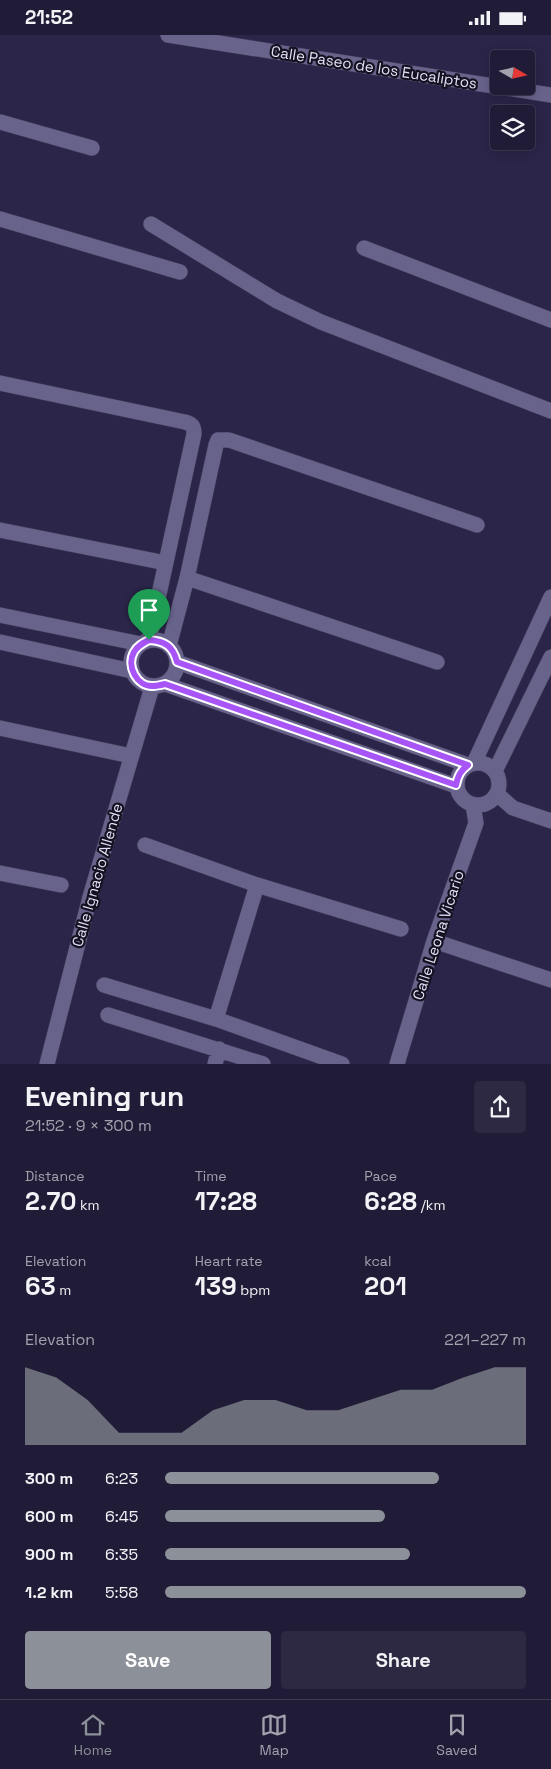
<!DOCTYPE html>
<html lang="en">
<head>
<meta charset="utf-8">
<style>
  body { margin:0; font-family:"Space Grotesk",sans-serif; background:#2d2942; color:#f1f3f6; height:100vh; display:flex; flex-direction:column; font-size:19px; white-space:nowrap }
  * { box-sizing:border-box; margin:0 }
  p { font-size:16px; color:#a2a1ad }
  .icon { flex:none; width:28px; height:28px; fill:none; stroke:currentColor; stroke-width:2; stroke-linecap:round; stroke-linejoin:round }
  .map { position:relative; height:1029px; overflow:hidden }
  .sheet { display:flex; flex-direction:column; background:#201c37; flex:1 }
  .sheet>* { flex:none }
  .needle { width:32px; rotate:99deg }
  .fabs { position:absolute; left:490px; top:15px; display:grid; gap:10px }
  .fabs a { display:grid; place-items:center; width:45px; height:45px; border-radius:5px; background:#201c37; box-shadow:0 2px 12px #0003,0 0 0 1px #3d3a52; font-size:25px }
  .pin { position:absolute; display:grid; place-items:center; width:42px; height:42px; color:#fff; margin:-51px -21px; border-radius:50% 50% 50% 0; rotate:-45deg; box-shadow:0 0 5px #0007 }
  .pin .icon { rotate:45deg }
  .round { display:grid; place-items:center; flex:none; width:52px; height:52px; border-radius:5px; background:#2d2942 }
  .overview { display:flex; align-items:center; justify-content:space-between; height:85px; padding:0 25px }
  h1 { font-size:28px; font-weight:600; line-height:38px }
  .stats { display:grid; grid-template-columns:repeat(3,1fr); gap:8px; height:85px; padding:5px 25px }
  .stats div { display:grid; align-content:center }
  .stats b { font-size:25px; font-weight:600 }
  .stats small { font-size:14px; font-weight:400 }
  .stats p { font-size:14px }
  .chart { height:140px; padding:10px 25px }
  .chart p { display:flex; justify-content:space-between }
  .chart svg { width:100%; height:90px; margin-top:5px; fill:#8c9099; opacity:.7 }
  .cta { display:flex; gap:10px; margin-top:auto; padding:10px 25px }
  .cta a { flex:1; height:58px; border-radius:5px; background:#8c9099; color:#fff; font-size:20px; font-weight:600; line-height:58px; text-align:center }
  .cta a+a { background:#2d2942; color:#f1f3f6 }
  ul { padding:0 25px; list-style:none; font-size:16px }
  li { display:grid; grid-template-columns:80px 60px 1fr; align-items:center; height:38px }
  li i { height:12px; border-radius:6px; background:#8c9099 }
  .status { display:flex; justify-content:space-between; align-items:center; height:35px; padding:0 25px; background:#201c37; direction:ltr }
  .status svg { height:14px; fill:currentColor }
  .tab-bar { display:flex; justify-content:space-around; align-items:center; height:70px; border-top:1px solid #3d3a52; background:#201c37; font-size:14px; color:#a2a1ad }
  .tab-bar a { display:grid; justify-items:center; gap:2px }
  .tab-bar .current { color:#8c9099 }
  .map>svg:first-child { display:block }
</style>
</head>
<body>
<div class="status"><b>21:52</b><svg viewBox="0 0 49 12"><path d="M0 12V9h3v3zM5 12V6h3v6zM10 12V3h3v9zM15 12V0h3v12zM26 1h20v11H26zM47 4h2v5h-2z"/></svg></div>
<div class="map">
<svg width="551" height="1029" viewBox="0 0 551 1029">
  <rect width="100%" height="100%" fill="#2b2549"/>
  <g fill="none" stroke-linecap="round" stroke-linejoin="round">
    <defs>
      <path id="minor" d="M168 0 551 60
        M0 87 92 113
        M0 184 180 237
        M151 189 277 266 321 287 551 376
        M364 213 551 285
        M0 348 185 387C192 389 194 391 194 399L149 605
        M0 495 166 528
        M187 543 437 627
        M0 580 141 609
        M131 628a23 23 0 1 1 46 0a23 23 0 1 1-46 0Z
        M0 607 132 636
        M169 611 187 543 216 410 218 405H229L477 490
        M177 627 468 730
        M165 649 456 751
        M0 693 131 721
        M457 749a21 21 0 1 1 42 0a21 21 0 1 1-42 0Z
        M474 728 551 562
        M495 736 551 622
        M497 759 513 773 551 786
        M145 810 257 850 401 894
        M0 838 61 850
        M434 906 551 945
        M104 950 216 984 342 1029
        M108 980 263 1029
        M216 984 257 850
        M47 1029 90 862 152 652
        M215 1029 219 1014
        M397 1029 434 906 476 788 473 770"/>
    </defs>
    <use href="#minor" stroke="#46405e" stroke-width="16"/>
    <use href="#minor" stroke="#68638b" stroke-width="15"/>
  </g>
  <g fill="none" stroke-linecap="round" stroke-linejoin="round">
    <defs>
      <path id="route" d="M149 605C165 606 173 611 177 627L468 730C460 736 458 741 456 750L165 649C161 650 157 651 153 651 137 652 126 631 134 617 137 611 143 608 149 605Z"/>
    </defs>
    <use href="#route" stroke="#fff" stroke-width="10"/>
    <use href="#route" stroke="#a855f7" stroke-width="6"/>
  </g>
  <g text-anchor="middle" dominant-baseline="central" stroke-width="4.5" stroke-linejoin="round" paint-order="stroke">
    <g font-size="15" fill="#e2e0f7" stroke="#141121">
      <text transform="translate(374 32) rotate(9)">Calle Paseo de los Eucaliptos</text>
      <text transform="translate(97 840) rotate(-74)">Calle Ignacio Allende</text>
      <text transform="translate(438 900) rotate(-72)">Calle Leona Vicario</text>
    </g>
  </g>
</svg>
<div class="fabs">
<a><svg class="needle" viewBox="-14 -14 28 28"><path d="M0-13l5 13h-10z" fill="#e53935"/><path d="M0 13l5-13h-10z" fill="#a2a1ad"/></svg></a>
<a><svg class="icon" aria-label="layers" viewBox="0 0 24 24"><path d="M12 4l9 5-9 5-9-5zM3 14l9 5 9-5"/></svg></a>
</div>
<div class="pin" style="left:149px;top:605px;background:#1e9e55"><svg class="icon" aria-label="arrive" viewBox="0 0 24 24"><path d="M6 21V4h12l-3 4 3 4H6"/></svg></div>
</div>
<section class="sheet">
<div class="overview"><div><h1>Evening run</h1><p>21:52 · 9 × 300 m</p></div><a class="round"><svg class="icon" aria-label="share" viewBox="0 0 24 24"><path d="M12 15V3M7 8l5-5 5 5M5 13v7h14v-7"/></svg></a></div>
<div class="stats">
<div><p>Distance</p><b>2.70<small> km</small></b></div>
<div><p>Time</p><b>17:28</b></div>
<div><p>Pace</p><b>6:28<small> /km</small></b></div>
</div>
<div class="stats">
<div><p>Elevation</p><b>63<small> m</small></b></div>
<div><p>Heart rate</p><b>139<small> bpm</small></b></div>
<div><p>kcal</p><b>201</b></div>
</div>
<div class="chart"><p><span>Elevation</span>221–227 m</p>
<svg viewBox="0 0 160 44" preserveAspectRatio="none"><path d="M0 44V6L10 11L20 22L30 38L40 38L50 38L60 27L70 22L80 22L90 27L100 27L110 22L120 17L130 17L140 11L150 6L160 6V44z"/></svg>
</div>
<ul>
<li><b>300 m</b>6:23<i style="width:76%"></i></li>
<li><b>600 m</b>6:45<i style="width:61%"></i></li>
<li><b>900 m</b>6:35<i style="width:68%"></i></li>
<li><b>1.2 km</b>5:58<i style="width:100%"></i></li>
</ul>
<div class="cta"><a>Save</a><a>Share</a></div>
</section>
<nav class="tab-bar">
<a class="current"><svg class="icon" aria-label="home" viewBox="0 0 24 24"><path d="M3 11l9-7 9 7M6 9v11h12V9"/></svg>Home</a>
<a><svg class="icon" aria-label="map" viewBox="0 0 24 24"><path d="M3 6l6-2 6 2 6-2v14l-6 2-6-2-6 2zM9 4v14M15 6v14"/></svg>Map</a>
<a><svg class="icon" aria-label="saved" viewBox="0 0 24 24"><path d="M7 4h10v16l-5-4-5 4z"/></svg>Saved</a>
</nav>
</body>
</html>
